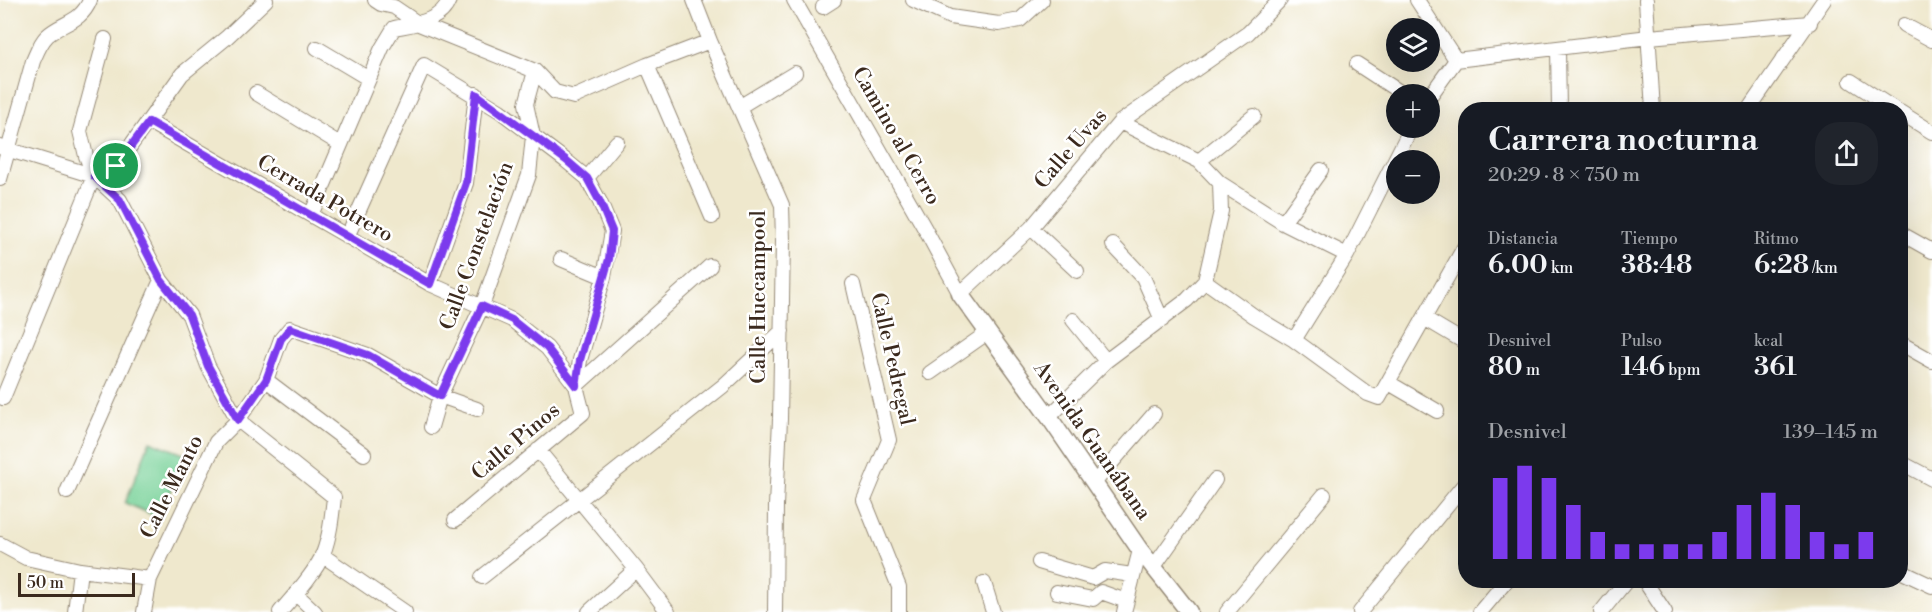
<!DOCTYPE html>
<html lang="es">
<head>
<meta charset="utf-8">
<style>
  body { margin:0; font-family:"Libre Bodoni",serif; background:#20242c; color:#f1f3f6; height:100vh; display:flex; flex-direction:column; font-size:22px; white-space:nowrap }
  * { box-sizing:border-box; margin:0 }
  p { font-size:20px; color:#9ea1a6 }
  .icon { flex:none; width:33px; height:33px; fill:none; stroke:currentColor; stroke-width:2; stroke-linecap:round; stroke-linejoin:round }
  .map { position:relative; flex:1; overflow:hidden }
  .drawer { position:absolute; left:1458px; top:102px; width:450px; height:486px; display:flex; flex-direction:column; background:#171b24; border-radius:24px; box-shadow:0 6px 24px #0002 }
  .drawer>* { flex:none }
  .controls { position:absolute; left:1386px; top:18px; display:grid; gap:12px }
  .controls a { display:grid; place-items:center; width:54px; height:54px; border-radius:50%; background:#171b24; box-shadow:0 6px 24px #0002; font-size:30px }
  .scale { position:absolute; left:18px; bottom:15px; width:117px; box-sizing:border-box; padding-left:6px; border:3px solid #3b2a1e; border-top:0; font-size:16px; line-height:21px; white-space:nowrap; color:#3b2a1e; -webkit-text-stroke:4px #fff; paint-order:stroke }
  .pin { position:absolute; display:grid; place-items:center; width:51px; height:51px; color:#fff; margin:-26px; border:3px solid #fff; border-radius:50%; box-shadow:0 2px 6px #0007 }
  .round { display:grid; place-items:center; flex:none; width:63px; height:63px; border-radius:24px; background:#20242c }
  .overview { display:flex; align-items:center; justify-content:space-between; height:102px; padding:0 30px }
  h1 { font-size:33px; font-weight:600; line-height:45px }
  .figures { display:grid; grid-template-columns:repeat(3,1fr); gap:9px; height:102px; padding:6px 30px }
  .figures div { display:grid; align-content:center }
  .figures b { font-size:26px; font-weight:600 }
  .figures small { font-size:16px; font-weight:400 }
  .figures p { font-size:16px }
  .chart { height:168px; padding:12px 30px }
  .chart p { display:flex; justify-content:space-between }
  .chart svg { width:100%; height:108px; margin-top:6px; stroke:#7c3aed; stroke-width:6 }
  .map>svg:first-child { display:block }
</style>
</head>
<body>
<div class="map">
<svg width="1932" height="612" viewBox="0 0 1932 612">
  <rect width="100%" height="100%" fill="#fff"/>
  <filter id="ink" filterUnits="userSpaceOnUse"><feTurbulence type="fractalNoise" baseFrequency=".0167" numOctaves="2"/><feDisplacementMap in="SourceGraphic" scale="12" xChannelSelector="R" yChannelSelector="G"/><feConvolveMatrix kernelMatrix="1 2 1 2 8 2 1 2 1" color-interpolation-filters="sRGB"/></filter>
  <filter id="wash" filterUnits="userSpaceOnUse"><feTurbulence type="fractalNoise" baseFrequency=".008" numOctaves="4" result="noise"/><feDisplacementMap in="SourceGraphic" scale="24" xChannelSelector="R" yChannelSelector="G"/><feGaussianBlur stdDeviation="1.35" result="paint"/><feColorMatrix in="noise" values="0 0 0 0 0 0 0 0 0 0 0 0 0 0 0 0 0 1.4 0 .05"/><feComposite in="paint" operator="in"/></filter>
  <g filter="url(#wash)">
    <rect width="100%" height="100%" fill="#efe8cd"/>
    <path fill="#77d198" stroke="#597e5b" stroke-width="1.5" d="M150 441 186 455 160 518 125 503Z"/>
  </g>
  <g filter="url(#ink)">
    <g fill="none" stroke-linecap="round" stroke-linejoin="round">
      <defs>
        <path id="minor" d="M375 0 381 4 394 7 419 24 535 71 555 92 574 97 647 65 710 41
          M694 0 710 41 782 205 783 241 780 419 776 506 775 612
          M794 0 925 229 960 294 1031 228 1120 122 1248 33 1280 0
          M913 0 950 17 999 24 1020 20 1042 0
          M1417 0 1456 60
          M1646 0 1653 110
          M823 7 834 0
          M1904 25 1932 40
          M317 48 369 79
          M1558 48 1559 110
          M1456 60 1649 37 1810 23
          M1357 64 1403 94
          M647 65 712 217
          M1851 81 1896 110
          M256 93 340 144
          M1430 96 1456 60
          M739 107 795 73
          M1748 110 1824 0
          M1900 112 1932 132
          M149 122 430 284 512 320 547 348 576 386
          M1120 122 1199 161 1220 183 1283 223 1347 255
          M0 147 94 176 120 200 161 280 189 315 208 366 238 420 334 497C332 516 330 536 323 554 316 572 293 597 280 612
          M1199 161 1254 116
          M94 176 116 166 182 74 226 38 266 0
          M94 176 86 156 80 131 105 39
          M587 178 617 142
          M0 179 33 61C37 52 40 43 47 36 62 22 81 23 90 0
          M311 215 382 48 394 28C414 24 441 22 449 0
          M1283 223 1321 170
          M1031 228 1077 271
          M1900 233 1932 251
          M347 237 424 65 500 111 565 160 587 178 600 202 612 231 604 277 580 360 576 386 583 413 455 520
          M1113 245 1143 277 1162 320
          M561 259 604 277
          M1205 281 1254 316 1294 340 1368 394 1379 398 1466 244
          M430 284 466 183 476 94
          M853 284 889 440 864 500 899 587V612
          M1424 318 1466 343
          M1073 320 1106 361
          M1294 340 1347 255 1411 128
          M1900 343 1932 361
          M930 373 987 333
          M266 380 364 454
          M1389 383 1437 411
          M576 386 710 266
          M3 398 94 176
          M1049 417 1106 361 1187 300 1205 281 1221 211 1220 183
          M431 427 440 396 482 306 529 175 533 136 526 104 535 71
          M538 450 636 569 668 612
          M1900 462 1932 479
          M1094 483 1154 414
          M67 492 161 280
          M0 544 26 558 80 570 150 579
          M322 555 405 612
          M1039 562 1093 578 1105 571 1132 575
          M1153 568 1215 480
          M1900 571 1932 586
          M482 577 723 386 782 331
          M1644 580 1665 612
          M984 583 993 612
          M1057 592 1093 599 1101 592 1126 601
          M296 594 315 612
          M75 612 80 570
          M144 612 150 579 216 442 238 420 266 380 281 339 290 328 368 355 440 396 477 409
          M589 612 636 569
          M1124 612 1140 550
          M1227 612 1324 495
          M1360 612 1466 482
          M1480 612 1507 580
          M1601 612 1627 580"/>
        <path id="tertiary" d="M960 294 1049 417 1140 550 1189 612"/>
      </defs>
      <use href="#minor" stroke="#958976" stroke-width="16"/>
      <use href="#tertiary" stroke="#958976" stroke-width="19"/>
      <use href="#minor" stroke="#fff" stroke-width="14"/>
      <use href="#tertiary" stroke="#fff" stroke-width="16"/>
    </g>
  </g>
  <g fill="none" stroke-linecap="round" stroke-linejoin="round" filter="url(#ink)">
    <defs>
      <path id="route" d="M476 94 566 160 587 178 600 202 612 231 609 259 580 360 576 386 547 348 512 320 482 306 440 396 368 355 290 328 281 339 266 380 238 420 208 366 189 315 161 280 120 200 94 176 116 166 149 122 430 284 466 183Z"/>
    </defs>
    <use href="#route" stroke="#fff" stroke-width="12"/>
    <use href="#route" stroke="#7c3aed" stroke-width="8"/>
  </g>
  <g text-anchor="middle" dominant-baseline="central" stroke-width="5" stroke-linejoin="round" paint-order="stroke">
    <g font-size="21" fill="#3b2a1e" stroke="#fff">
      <text transform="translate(896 136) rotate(60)">Camino al Cerro</text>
      <text transform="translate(1071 149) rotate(-49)">Calle Uvas</text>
      <text transform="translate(325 199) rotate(30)">Cerrada Potrero</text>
      <text transform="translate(477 246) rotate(-70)">Calle Constelación</text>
      <text transform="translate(759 297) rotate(-90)">Calle Huecampool</text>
      <text transform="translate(892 359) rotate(77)">Calle Pedregal</text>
      <text transform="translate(1092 441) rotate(55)">Avenida Guanábana</text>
      <text transform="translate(516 442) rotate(-40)">Calle Pinos</text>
      <text transform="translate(172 487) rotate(-63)">Calle Manto</text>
    </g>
  </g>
</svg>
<div class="controls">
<a><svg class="icon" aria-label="layers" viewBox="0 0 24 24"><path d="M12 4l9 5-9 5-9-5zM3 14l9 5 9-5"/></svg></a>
<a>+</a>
<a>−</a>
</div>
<div class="scale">50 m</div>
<div class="pin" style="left:116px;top:166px;background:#1e9e55"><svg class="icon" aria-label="arrive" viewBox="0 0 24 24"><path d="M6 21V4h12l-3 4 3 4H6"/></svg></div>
<section class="drawer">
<div class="overview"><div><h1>Carrera nocturna</h1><p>20:29 · 8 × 750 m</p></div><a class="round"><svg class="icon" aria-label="share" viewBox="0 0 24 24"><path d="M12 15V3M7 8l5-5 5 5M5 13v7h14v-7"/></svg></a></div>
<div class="figures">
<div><p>Distancia</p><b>6.00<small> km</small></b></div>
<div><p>Tiempo</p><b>38:48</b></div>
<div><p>Ritmo</p><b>6:28<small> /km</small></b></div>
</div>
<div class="figures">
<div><p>Desnivel</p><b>80<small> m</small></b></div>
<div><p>Pulso</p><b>146<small> bpm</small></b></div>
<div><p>kcal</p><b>361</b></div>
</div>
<div class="chart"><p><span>Desnivel</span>139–145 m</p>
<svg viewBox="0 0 160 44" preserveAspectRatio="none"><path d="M5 44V11M15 44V6M25 44V11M35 44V22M45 44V33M55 44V38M65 44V38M75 44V38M85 44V38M95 44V33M105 44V22M115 44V17M125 44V22M135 44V33M145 44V38M155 44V33"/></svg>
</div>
</section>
</div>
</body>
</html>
